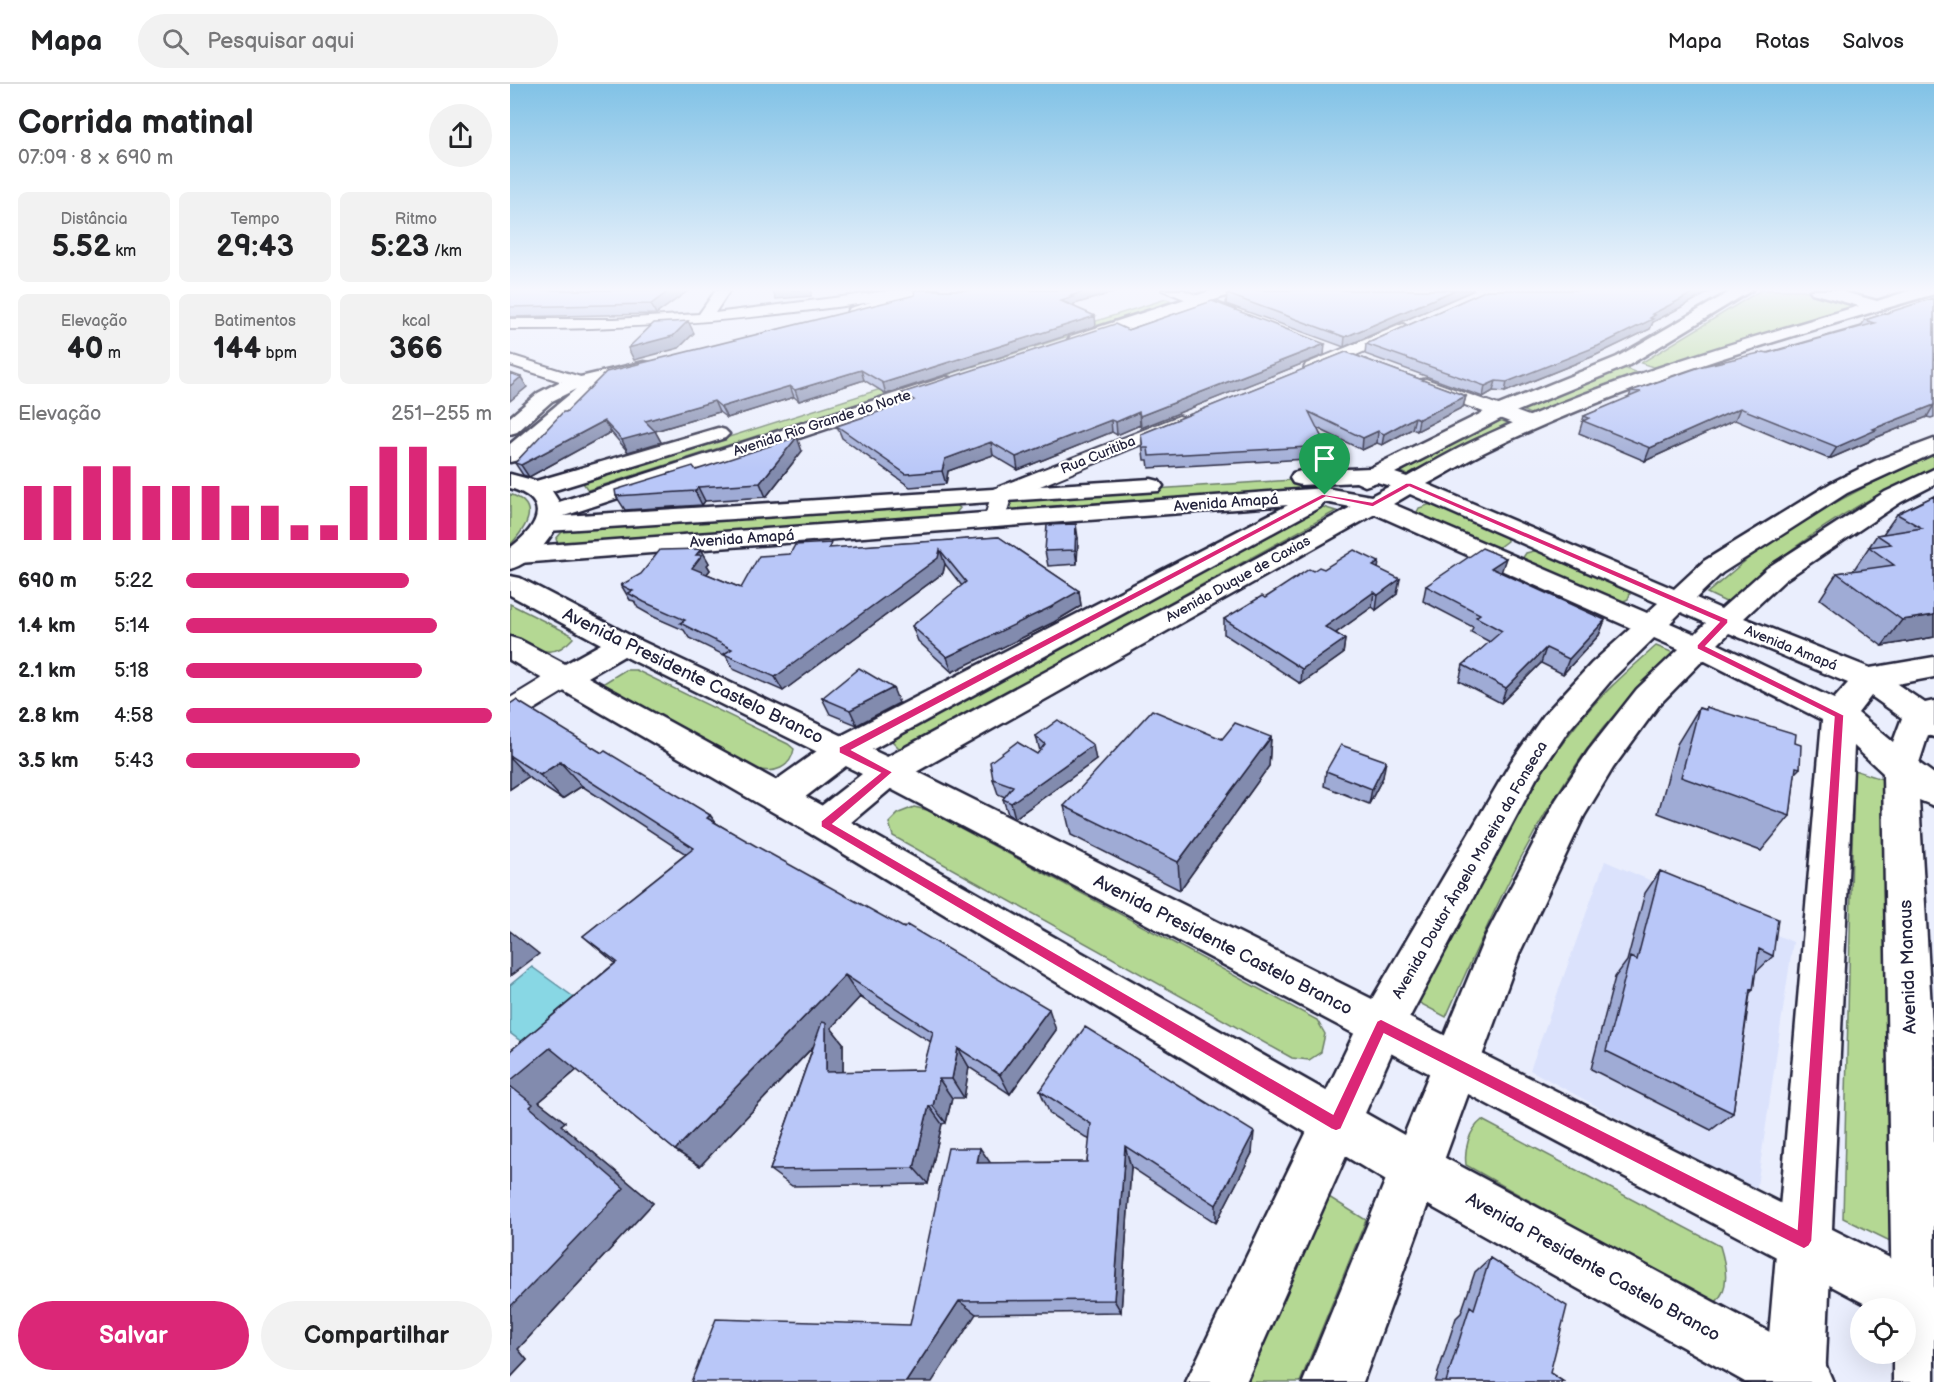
<!DOCTYPE html>
<html lang="pt">
<head>
<meta charset="utf-8">
<style>
  body { margin:0; font-family:"Balsamiq Sans",sans-serif; background:#f2f2f2; color:#202124; height:100vh; display:flex; flex-direction:column; font-size:22px; white-space:nowrap }
  * { box-sizing:border-box; margin:0 }
  p { font-size:20px; color:#757577 }
  .icon { flex:none; width:33px; height:33px; fill:none; stroke:currentColor; stroke-width:2; stroke-linecap:round; stroke-linejoin:round }
  .map { position:relative; flex:1; overflow:hidden }
  .panel { display:flex; flex-direction:column; background:#fff; width:510px }
  .panel>* { flex:none }
  .tools { position:absolute; left:1340px; top:1214px; display:grid; gap:12px }
  .tools a { display:grid; place-items:center; width:66px; height:66px; border-radius:50%; background:#fff; box-shadow:0 6px 24px #0002; font-size:30px }
  .pin { position:absolute; display:grid; place-items:center; width:51px; height:51px; color:#fff; margin:-62px -26px; border-radius:50% 50% 50% 0; rotate:-45deg; box-shadow:0 0 6px #0007 }
  .pin .icon { rotate:45deg }
  .round { display:grid; place-items:center; flex:none; width:63px; height:63px; border-radius:32px; background:#f2f2f2 }
  .headline { display:flex; align-items:center; justify-content:space-between; height:102px; padding:0 18px }
  h1 { font-size:33px; font-weight:800; line-height:45px }
  .stats { display:grid; grid-template-columns:repeat(3,1fr); gap:9px; height:102px; padding:6px 18px }
  .stats div { display:grid; align-content:center; border-radius:9px; background:#f2f2f2; text-align:center }
  .stats b { font-size:30px; font-weight:800 }
  .stats small { font-size:16px; font-weight:400 }
  .stats p { font-size:16px }
  .chart { height:168px; padding:12px 18px }
  .chart p { display:flex; justify-content:space-between }
  .chart svg { width:100%; height:108px; margin-top:6px; stroke:#db2777; stroke-width:6 }
  .button { display:flex; gap:12px; margin-top:auto; padding:12px 18px }
  .button a { flex:1; height:69px; border-radius:36px; background:#db2777; color:#fff; font-size:24px; font-weight:800; line-height:69px; text-align:center }
  .button a+a { background:#f2f2f2; color:#202124 }
  ul { padding:0 18px; list-style:none; font-size:20px }
  li { display:grid; grid-template-columns:96px 72px 1fr; align-items:center; height:45px }
  li i { height:15px; border-radius:8px; background:#db2777 }
  header { display:flex; align-items:center; gap:36px; box-sizing:border-box; height:84px; padding:0 30px; background:#fff; border-bottom:2px solid #e0e0e0 }
  header strong { font-size:28px }
  nav { display:flex; gap:33px; margin-inline-start:auto; font-size:21px }
  .search { width:420px; height:54px; background:#f2f2f2; display:flex; align-items:center; gap:15px; box-sizing:border-box; padding:0 21px; border-radius:33px; color:#757577; font-size:22px }
  main { display:flex; flex:1; min-height:0 }
  .map>svg:first-child { display:block }
</style>
</head>
<body>
<header>
<strong>Mapa</strong>
<div class="search"><svg class="icon" aria-label="search" viewBox="0 0 24 24"><circle cx="10" cy="10" r="6"/><path d="M15 15l6 6"/></svg>Pesquisar aqui</div>
<nav><a>Mapa</a><a>Rotas</a><a>Salvos</a></nav>
</header>
<main>
<section class="panel">
<div class="headline"><div><h1>Corrida matinal</h1><p>07:09 · 8 × 690 m</p></div><a class="round"><svg class="icon" aria-label="share" viewBox="0 0 24 24"><path d="M12 15V3M7 8l5-5 5 5M5 13v7h14v-7"/></svg></a></div>
<div class="stats">
<div><p>Distância</p><b>5.52<small> km</small></b></div>
<div><p>Tempo</p><b>29:43</b></div>
<div><p>Ritmo</p><b>5:23<small> /km</small></b></div>
</div>
<div class="stats">
<div><p>Elevação</p><b>40<small> m</small></b></div>
<div><p>Batimentos</p><b>144<small> bpm</small></b></div>
<div><p>kcal</p><b>366</b></div>
</div>
<div class="chart"><p><span>Elevação</span>251–255 m</p>
<svg viewBox="0 0 160 44" preserveAspectRatio="none"><path d="M5 44V22M15 44V22M25 44V14M35 44V14M45 44V22M55 44V22M65 44V22M75 44V30M85 44V30M95 44V38M105 44V38M115 44V22M125 44V6M135 44V6M145 44V14M155 44V22"/></svg>
</div>
<ul>
<li><b>690 m</b>5:22<i style="width:73%"></i></li>
<li><b>1.4 km</b>5:14<i style="width:82%"></i></li>
<li><b>2.1 km</b>5:18<i style="width:77%"></i></li>
<li><b>2.8 km</b>4:58<i style="width:100%"></i></li>
<li><b>3.5 km</b>5:43<i style="width:57%"></i></li>
</ul>
<div class="button"><a>Salvar</a><a>Compartilhar</a></div>
</section>
<div class="map">
<svg width="1424" height="1298" viewBox="0 0 1424 1298">
  <rect width="100%" height="100%" fill="#eaeefd"/>
  <filter id="ink" filterUnits="userSpaceOnUse"><feTurbulence type="fractalNoise" baseFrequency=".0167" numOctaves="2"/><feDisplacementMap in="SourceGraphic" scale="12" xChannelSelector="R" yChannelSelector="G"/><feConvolveMatrix kernelMatrix="1 2 1 2 8 2 1 2 1" color-interpolation-filters="sRGB"/></filter>
  <g filter="url(#ink)">
    <path fill="#dbe2fc" d="M1095 777 1283 858 1246 1109 1020 986Z"/>
    <path fill="#b4d893" stroke="#6b7d67" stroke-width="1.5" d="M1251 206H1294L1353 222 1160 281 1146 284 1131 279Z
      M656 215 665 218 78 406 73 399Z
      M1114 284 1130 290 1020 330 1012 326Z
      M987 335 998 339 900 392 890 387Z
      M1424 371V384C1348 416 1278 463 1218 519L1197 509C1212 497 1227 483 1243 471 1299 431 1361 397 1424 371Z
      M782 396 794 401 795 407 505 428 501 423 502 418 509 414Z
      M0 410C32 421 16 444 0 461Z
      M444 419 450 424 442 434 57 461 48 460 46 455 52 448 65 443Z
      M921 420 996 450 997 457 989 463H979L905 432 909 424Z
      M813 423 826 427 391 666 381 656Z
      M1024 467 1033 469 1116 504 1120 510 1118 515 1112 518 1098 516 1016 480 1012 475 1016 469Z
      M0 520 62 551 63 554C41 579 24 563 0 551Z
      M1146 562 1164 569C1138 595 1112 620 1089 649 1023 735 980 835 936 933L904 916C955 821 1001 724 1068 639 1091 610 1119 586 1146 562Z
      M115 586H126L278 660 284 665C281 684 264 690 247 685L93 604 94 599Z
      M1344 686 1375 696 1380 1157 1333 1134Z
      M404 723 417 726 807 936 815 950 811 968 799 976 782 974 383 752 379 739 389 729Z
      M972 1036 1210 1162C1216 1182 1221 1205 1204 1220L956 1081C954 1065 959 1046 972 1036Z
      M814 1110 856 1136 790 1298H729Z"/>
    <path fill="#88d7e4" stroke="#5f8fa0" stroke-width="1.5" d="M22 883 72 919 20 964 0 949V901Z"/>
    <g fill="none" stroke-linecap="round" stroke-linejoin="round">
      <defs>
        <path id="minor" d="M206 206H220L205 229 386 206H422L415 210C277 232 140 246 0 245V235H104L189 230Z
          M652 206H673L724 225 726 228 719 232 714 231Z
          M893 240 901 245 898 248 808 288H796L794 284 796 280Z
          M0 271 77 295 80 299 77 303 71 304 0 281Z
          M916 295 1027 335 1029 339 1027 343H1013L910 304 907 300 910 296Z
          M669 332 676 334 678 338 676 342 501 414 493 441 485 443 477 441 474 436 483 405Z
          M56 584 66 586 70 593 66 600 10 634 0 637V614L46 586Z"/>
        <path id="tertiary" d="M403 206H429L427 209 346 232 338 227 340 224Z
          M1223 206H1242L1119 281 998 331 885 389 897 393C920 380 942 367 966 356 1088 298 1220 260 1349 222L1302 209 1300 206H1326L1367 217 1402 206H1424V210C1275 254 1122 297 981 365 959 375 939 389 917 400L1164 505 1194 477 1321 399 1365 377 1424 355V369L1337 409 1212 489 1186 514 1211 525 1257 484 1375 408 1424 385V401L1391 418 1275 496 1234 534 1360 584 1424 573V593L1387 600 1415 619 1424 617V653L1418 651 1409 679 1424 690V722L1409 716 1424 976V1298H1383V1269H1395V1224H1382L1373 689 1344 662 1315 1298H1255L1312 636 1193 576 1149 621 1103 684 1074 732 1010 868 853 1298H793L975 853 1046 716 1079 666 1127 605 1169 565 1144 554 1104 593 1058 647 1026 695 887 957 736 1298H676L855 927 1001 678 1034 631 1082 579 1121 544 865 430 390 697 327 750 314 755 301 750 296 740 301 730 366 679 841 423 814 418 810 423 345 675 281 724 268 728 255 724 250 714 255 704 321 657 778 421 9 479 0 477V465L9 463 815 404 861 412 880 402 867 398 855 402 846 398 791 401 783 399 780 394 783 389 791 387 860 384 984 323 1107 273ZM900 410 1148 519 1137 529 883 420ZM1171 528 1196 539 1185 550 1160 539ZM1219 549 1338 599 1324 615 1208 560ZM1361 612 1392 634 1383 658 1348 629Z
          M134 278 140 279 143 283 140 287 86 301 88 304 82 312 8 376 0 378V360L66 305 42 317 7 348 0 350V333L28 309 49 298Z
          M641 395 649 397 653 402 649 407 38 447 29 445 26 440 29 435 38 433Z"/>
        <path id="secondary" d="M703 206H727L725 209 573 260H561L558 256 561 252Z
          M436 293 443 295 445 299 443 303 51 433C42 454 23 479 0 485V464C28 443 43 417 0 404V390L26 397 208 344 215 346 219 350 215 354 42 407 49 418Z
          M0 492 10 494 123 553 390 679 1424 1196V1254L1395 1241V1224H1363L366 697 114 572 78 593 327 730 924 1068 1314 1277 1323 1298H1235L888 1104 301 750 0 576V553L10 556 55 580 91 560 0 511Z"/>
      </defs>
      <use href="#minor" stroke="#22223b" stroke-width="4"/>
      <use href="#tertiary" stroke="#22223b" stroke-width="5"/>
      <use href="#secondary" stroke="#22223b" stroke-width="5"/>
      <use href="#minor" fill="#fff" fill-rule="evenodd"/>
      <use href="#tertiary" fill="#fff" fill-rule="evenodd"/>
      <use href="#secondary" fill="#fff" fill-rule="evenodd"/>
    </g>
    <path fill="#9fabd5" stroke="#22223b" stroke-width="1.5" fill-rule="evenodd" d="M0 206H179L146 230 0 233Z
      M408 206H612L564 220V222L586 242 376 310 354 296 289 317 284 313 217 334 209 328 145 347 151 358 118 368 101 348 19 393 13 391 5 379 56 328 405 211Z
      M728 206H964L834 263 716 220 717 210Z
      M977 206H1203L1143 238 1140 245 1084 272 995 308 983 307 973 313 855 270 856 260Z
      M1424 214V333L1421 334 1417 333 1360 356 1358 358 1319 375 1225 336 1135 377 1069 349 1074 332 1119 314 1121 307 1351 242 1355 236Z
      M618 246 814 271 631 344 630 341 607 351 602 348 508 386 483 371 438 387 436 400 400 403 332 354 327 342 395 319 392 309Z
      M836 268 956 312 953 323 907 347 902 345 872 361 867 359 852 366 807 344 816 362 814 374 639 384 638 376H634L631 350Z
      M292 367 256 413 195 417 192 421 115 426 106 412 186 386Z
      M1424 412V553L1372 562 1310 515 1327 489 1343 487 1367 451 1373 450 1387 430Z
      M489 453 569 507 571 522 544 538 442 588 408 557 402 542 452 502 435 480 433 489 273 607 223 585 216 572 179 554 174 546 144 533 128 524 124 517 120 516 111 501 191 465 199 479 197 481 200 486 197 490 231 504 280 470 323 464Z
      M568 454 567 480 538 482 535 467Z
      M814 485H868L887 510 866 526 862 523 826 549 835 555 833 570 791 600 714 550V535L755 514 803 487Z
      M991 489 1095 536 1089 551 1053 590 1031 579 991 619 949 597 953 581 980 558 961 548 963 543 913 517 916 502Z
      M312 614 389 619 347 641 320 630Z
      M0 620 92 669 200 731 206 739 546 946 500 1010 459 983 454 1014H442L436 1039 432 1040 418 1100 282 1102 260 1086 303 963 190 1082 165 1066 67 986 29 1018 55 1038 51 1041 143 1119 8 1265 17 1276 0 1294V967L105 879 73 852 176 770 72 702 52 715 18 693 0 705ZM350 913 421 958 413 986 333 988V959L321 944Z
      M1196 623 1285 659 1290 684 1285 689 1280 732 1251 767 1148 729 1167 660 1189 624 1195 626Z
      M526 652 586 676 505 734 498 730 493 715 495 713 488 710 483 695 527 670 530 667Z
      M761 653 759 682 670 806 561 751 554 722Z
      M816 687 873 693 859 720 814 702Z
      M1150 787 1263 872 1245 889 1243 906 1240 909 1223 1029 1201 1046 1081 985 1105 893 1117 877 1135 809Z
      M530 1007 742 1069 706 1139 621 1083 611 1228 466 1230 400 1241 481 1079 577 1078 580 1056 540 1030Z
      M980 1174 1040 1289 1054 1298H925L946 1234 951 1229 965 1188Z"/>
    <path fill="#828bae" stroke="#22223b" stroke-width="1.5" d="M160 206H179L146 230 141 220Z
      M262 206H301V212L266 215Z
      M346 206H364L347 208Z
      M578 206H612L564 220V222L551 217 560 212Z
      M945 206H964L834 263 835 253Z
      M1189 206H1203L1143 238 1140 245 1084 272 995 308 997 298 1142 230Z
      M585 232 586 242 376 310 373 299Z
      M178 237 184 249 169 264 124 276 118 264Z
      M815 260 814 271 631 344 630 332Z
      M351 286 354 296 289 317 285 306Z
      M11 293 17 303 0 317V302Z
      M986 297 983 307 973 313 975 302Z
      M280 302 284 313 217 334 211 323Z
      M956 312 953 323 907 347 909 335Z
      M204 317 209 328 145 347 151 358 118 368 112 356 135 337Z
      M1424 321 1417 333 1360 356 1358 358 1319 375 1327 363 1363 345Z
      M1230 324 1225 336 1135 377 1140 364Z
      M629 328 630 341 607 351 606 338Z
      M905 333 902 345 872 361 874 350Z
      M601 336 602 348 508 386 506 373Z
      M94 337 101 348 19 393 11 381Z
      M868 347 867 359 852 366 853 354Z
      M287 353 292 367 256 413 250 399Z
      M481 358 483 371 438 387 436 400 432 387 435 375Z
      M188 403 195 417 192 421 185 407Z
      M566 440 568 454 567 480 565 466Z
      M191 465 199 479 197 481 200 486 190 498 182 484 186 471Z
      M430 466 435 480 433 489 273 607 265 593Z
      M996 474 991 489 981 484Z
      M869 478 867 493 863 482Z
      M890 495 887 510 866 526 868 511Z
      M569 507 571 522 544 538 442 588 437 573Z
      M864 508 862 523 813 558 815 543Z
      M1424 531V553L1372 562 1392 536Z
      M1095 536 1089 551 1053 590 1059 575Z
      M835 555 833 570 791 600 792 585Z
      M1036 564 1031 579 991 619 996 604Z
      M383 604 389 619 347 641 340 626Z
      M761 653 759 682 670 806 668 778Z
      M583 661 586 676 505 734 501 719Z
      M0 674 18 693 0 705Z
      M876 677 873 693 859 720 862 705Z
      M50 678 72 702 52 715 30 691Z
      M200 731 218 755 197 734Z
      M0 847 29 870 0 892Z
      M335 891 350 913 321 944 333 959V1007L316 988V949L190 1082 165 1066Z
      M539 925 546 946 500 1010 490 991Z
      M40 964 70 983 29 1018 55 1038 51 1041 143 1119 8 1265 17 1276 0 1294V1223L20 1023 0 1002V996Z
      M448 964 459 983 454 1014 442 995Z
      M429 995 442 1014 436 1039 423 1022Z
      M419 1022 432 1040 418 1100 404 1084Z
      M744 1048 742 1069 706 1139V1121Z
      M615 1062 621 1083 611 1228 604 1216Z
      M470 1064 484 1084 467 1079Z
      M449 1217 466 1230 422 1298H396Z"/>
    <path fill="#b9c7f8" stroke="#22223b" stroke-width="1.5" d="M0 206H160L141 220 0 223Z
      M408 206H578L560 212 563 213 551 217 585 232 373 299 351 286 285 306 280 302 211 323 204 317 135 337 145 347 112 356 94 337 11 381 5 379 53 328H56L96 288 405 211 404 207Z
      M728 206H945L835 253 717 210Z
      M977 206H1189L1142 230 1145 231 1140 234 1143 235 1088 262 997 298 986 297 975 302 856 260Z
      M1424 214V321L1363 345 1366 346 1327 363 1230 324 1140 364 1073 337 1079 334 1074 332 1131 308 1121 307 1193 282 1254 268 1258 269 1365 239 1355 236Z
      M702 217 815 260 630 332 629 328 606 338 601 336 506 373 481 358 435 375 432 387 396 390 327 342 404 316 392 309 605 240 618 246Z
      M178 237 163 252 118 264 144 239Z
      M836 268 956 312 909 335 905 333 874 350 868 347 853 354 799 328 816 362 639 372 638 364H633L631 350Z
      M0 289 11 293 0 302Z
      M287 353 250 399 188 403 185 407 106 412 105 406 183 382 186 386Z
      M1424 412V531L1392 536 1327 489 1384 481 1359 463 1381 460 1367 451 1412 444 1387 430Z
      M566 440 565 466 535 467 537 441Z
      M489 453 569 507 541 523 437 573 402 542 456 498 430 466 428 474 265 593 214 570 222 565 170 539 175 536 134 518 118 509 123 507 111 501 131 490 150 466 191 465 186 471H192L182 484 231 504 249 472 280 470 285 461 321 459 319 464Z
      M972 464 996 474 981 484 1095 536 1059 575 1036 564 996 604 953 581 992 547 966 533 970 530 916 502Z
      M844 466 869 478 863 482 890 495 868 511 864 508 815 543 835 555 792 585 714 535 752 512 755 514 799 485 803 487 809 483 814 485Z
      M349 584 383 604 340 626 312 614Z
      M6 616 92 669 95 667 200 731 197 734 246 762 394 844 397 841 539 925 490 991 448 964 442 995H429L423 1022H419L404 1084 260 1086 312 938 316 939V988L413 986 423 948 335 891 165 1066 40 964 0 997V967L107 878 73 852 184 764 50 678 30 691 0 672V620Z
      M1196 623 1286 650 1285 659 1291 661 1290 684 1286 683 1280 732 1171 693 1189 624 1196 626Z
      M642 626 712 655 725 639 761 653 668 778 554 722Z
      M548 636 583 661 501 719 493 715 503 702 483 695 480 678 507 658 527 670 535 660 526 652Z
      M831 661 876 677 862 705 816 687Z
      M1150 787 1268 835 1263 872 1249 865 1243 906 1240 905 1223 1029 1096 967 1120 873 1127 876Z
      M575 943 744 1048 706 1121 615 1062 604 1216 449 1217 396 1298H181L206 1235 400 1241 438 1064H470L467 1079 577 1078 581 1040 530 1007Z
      M0 1002 23 1020 20 1023 114 1104 0 1223Z
      M980 1174 1057 1222 1040 1289 1054 1298H936L960 1222 964 1225Z"/>
  </g>
  <linearGradient id="sky" x2="0" y2="1"><stop stop-color="#81c2e6"/><stop offset="0.53" stop-color="#f6f7fe"/><stop offset="1" stop-color="#f6f7fe" stop-opacity="0"/></linearGradient>
  <rect width="1424" height="388" fill="url(#sky)"/>
  <path fill="#db2777" stroke="#fff" stroke-width="1.5" fill-rule="evenodd" d="M896 399H901L1218 535V539L1196 562 1334 631 1302 1157 1299 1162 1294 1165 1288 1162 874 950 831 1045 826 1047 821 1045 311 743V737L370 689 329 669V663L812 410 862 418ZM899 403 1209 538 1187 561V565L1324 633 1287 1145 871 935 867 937 823 1030 323 740 383 688 342 666 816 413 863 423Z"/>
  <g text-anchor="middle" dominant-baseline="central" stroke-width="4.5" stroke-linejoin="round" paint-order="stroke">
    <g font-size="14" fill="#22223b" stroke="#fff">
      <text transform="translate(312 339) rotate(-18)">Avenida Rio Grande do Norte</text>
      <text transform="translate(588 371) rotate(-22)">Rua Curitiba</text>
      <text transform="translate(728 495) rotate(-29)">Avenida Duque de Caxias</text>
      <text transform="translate(1281 564) rotate(22)">Avenida Amapá</text>
    </g>
    <g font-size="15" fill="#22223b" stroke="#fff">
      <text transform="translate(716 419) rotate(-4)">Avenida Amapá</text>
      <text transform="translate(232 455) rotate(-4)">Avenida Amapá</text>
      <text transform="translate(960 786) rotate(-60)">Avenida Doutor Ângelo Moreira da Fonseca</text>
    </g>
    <g font-size="18" fill="#22223b" stroke="#fff">
      <text transform="translate(183 592) rotate(26)">Avenida Presidente Castelo Branco</text>
      <text transform="translate(713 861) rotate(27)">Avenida Presidente Castelo Branco</text>
      <text transform="translate(1398 883) rotate(-92)">Avenida Manaus</text>
      <text transform="translate(1083 1183) rotate(29)">Avenida Presidente Castelo Branco</text>
    </g>
  </g>
</svg>
<div class="tools">
<a><svg class="icon" aria-label="locate" viewBox="0 0 24 24"><circle cx="12" cy="12" r="6"/><path d="M12 2v4M12 18v4M2 12h4M18 12h4"/></svg></a>
</div>
<div class="pin" style="left:815px;top:411px;background:#1e9e55"><svg class="icon" aria-label="arrive" viewBox="0 0 24 24"><path d="M6 21V4h12l-3 4 3 4H6"/></svg></div>
</div>
</main>
</body>
</html>
